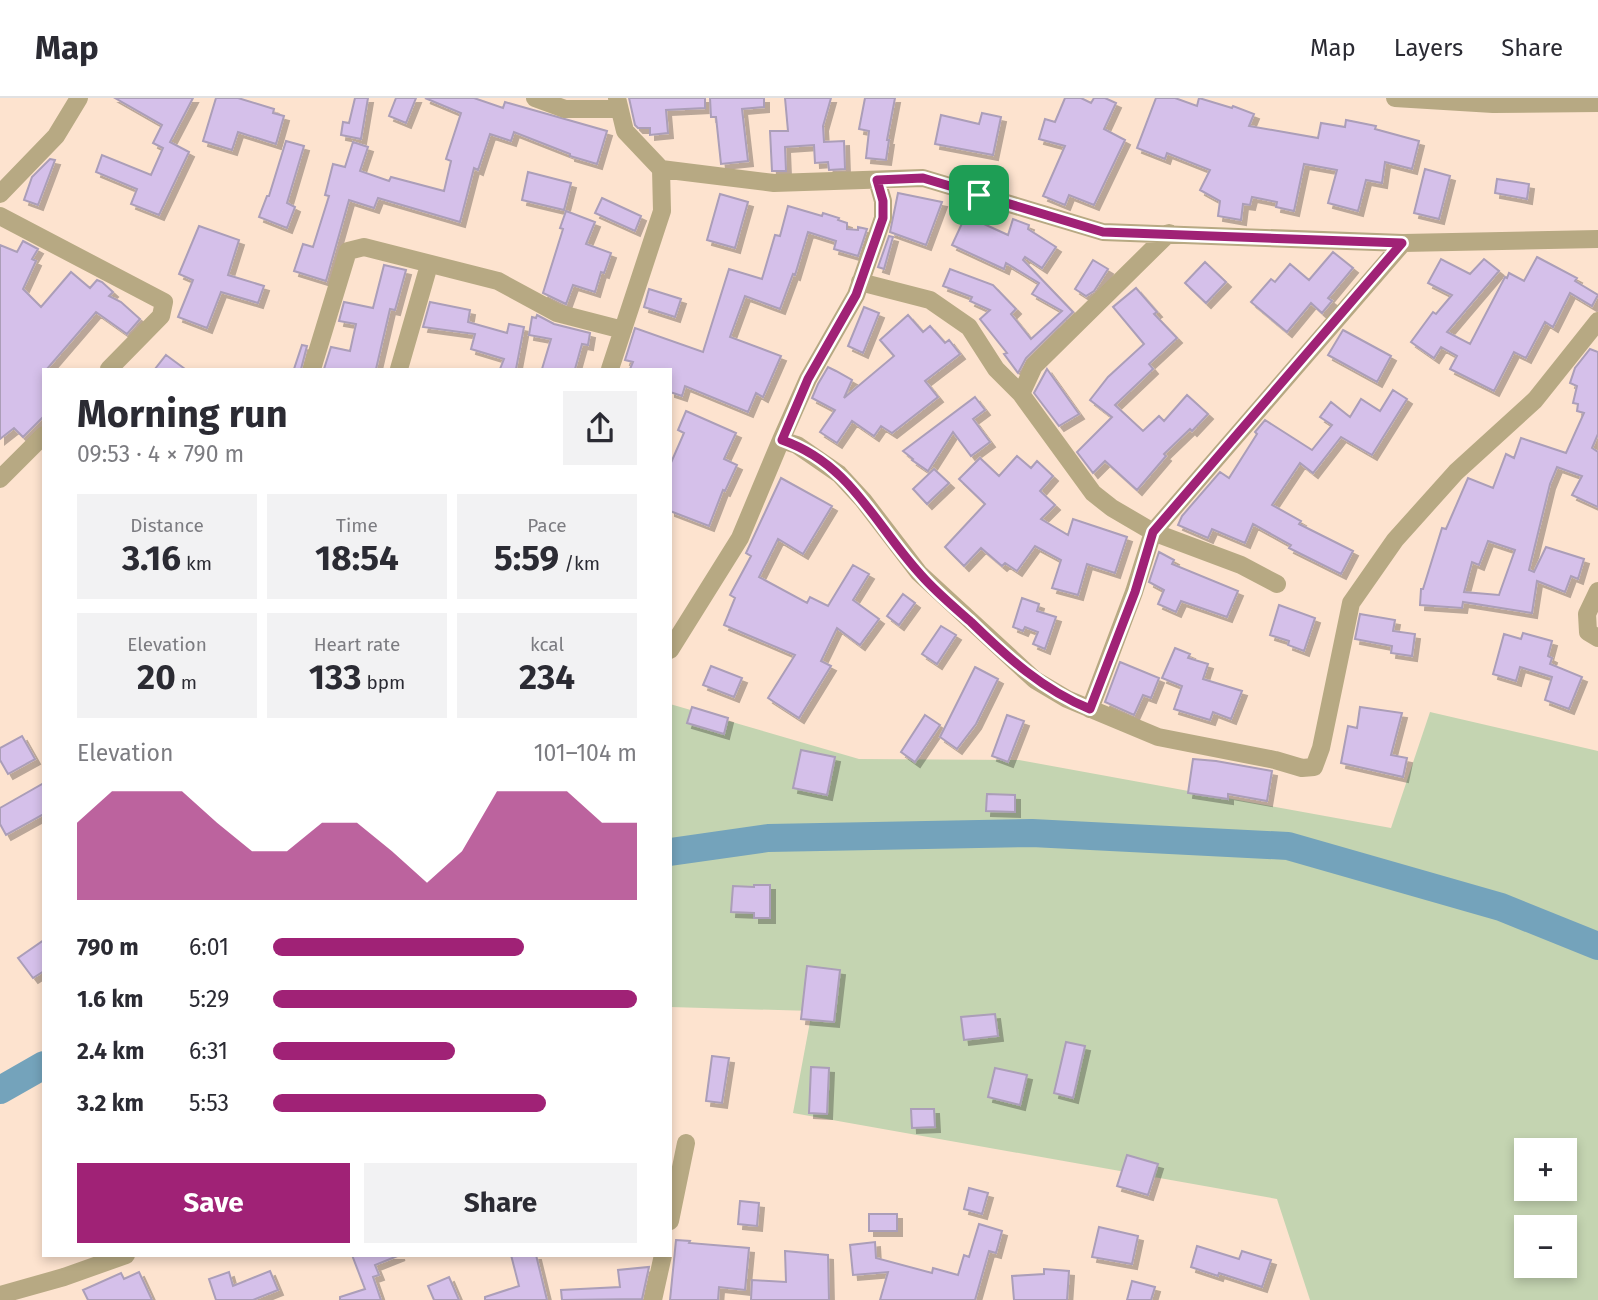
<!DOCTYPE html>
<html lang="en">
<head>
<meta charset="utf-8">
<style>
  body { margin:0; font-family:"Fira Sans",sans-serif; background:#f2f2f3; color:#2b2b33; height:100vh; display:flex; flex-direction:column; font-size:26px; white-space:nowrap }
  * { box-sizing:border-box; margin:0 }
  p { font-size:23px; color:#7c7c81 }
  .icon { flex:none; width:38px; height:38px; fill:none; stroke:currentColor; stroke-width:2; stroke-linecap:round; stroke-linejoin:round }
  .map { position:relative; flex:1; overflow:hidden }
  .details { position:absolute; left:42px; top:270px; width:630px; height:889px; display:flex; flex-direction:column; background:#fff; border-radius:0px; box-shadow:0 4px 10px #0003 }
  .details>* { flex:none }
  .fabs { position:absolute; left:1514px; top:1040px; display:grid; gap:14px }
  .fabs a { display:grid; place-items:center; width:63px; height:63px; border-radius:0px; background:#fff; box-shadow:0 4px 10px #0003; font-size:35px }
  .pin { position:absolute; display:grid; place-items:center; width:60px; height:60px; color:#fff; margin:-30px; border-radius:14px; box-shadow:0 4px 10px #0006 }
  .round { display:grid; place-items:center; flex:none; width:74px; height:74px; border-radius:0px; background:#f2f2f3 }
  .summary { display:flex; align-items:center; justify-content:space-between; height:119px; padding:0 35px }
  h1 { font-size:38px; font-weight:700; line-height:52px }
  .metrics { display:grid; grid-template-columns:repeat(3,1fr); gap:10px; height:119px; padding:7px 35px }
  .metrics div { display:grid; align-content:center; border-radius:0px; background:#f2f2f3; text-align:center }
  .metrics b { font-size:35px; font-weight:700 }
  .metrics small { font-size:19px; font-weight:400 }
  .metrics p { font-size:19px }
  .chart { height:196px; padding:14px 35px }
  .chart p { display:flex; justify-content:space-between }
  .chart svg { width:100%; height:126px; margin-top:7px; fill:#a02276; opacity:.7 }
  .button { display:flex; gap:14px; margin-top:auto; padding:14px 35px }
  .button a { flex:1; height:80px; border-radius:0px; background:#a02276; color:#fff; font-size:28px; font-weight:700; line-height:80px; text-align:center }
  .button a+a { background:#f2f2f3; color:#2b2b33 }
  ul { padding:0 35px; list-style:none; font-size:23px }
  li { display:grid; grid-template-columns:112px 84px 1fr; align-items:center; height:52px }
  li i { height:18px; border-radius:9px; background:#a02276 }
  header { display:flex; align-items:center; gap:42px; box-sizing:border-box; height:98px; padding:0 35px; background:#fff; border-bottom:2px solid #e1e1e2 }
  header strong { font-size:33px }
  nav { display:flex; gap:38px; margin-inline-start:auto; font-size:24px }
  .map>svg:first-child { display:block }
</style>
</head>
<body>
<header>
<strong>Map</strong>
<nav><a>Map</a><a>Layers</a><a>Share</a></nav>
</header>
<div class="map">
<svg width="1598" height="1202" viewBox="0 0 1598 1202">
  <defs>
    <filter id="shadow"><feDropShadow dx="5" dy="5" stdDeviation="0" flood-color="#0004"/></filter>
  </defs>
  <rect width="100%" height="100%" fill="#fde3cf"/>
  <path fill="#c4d4b1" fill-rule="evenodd" d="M670 606 859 661 1019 662 1391 730 1430 614 1598 653V1202H1310L1277 1101 793 1015 812 913 670 909ZM1526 1052H1564V1090H1526ZM1526 1129H1564V1167H1526Z"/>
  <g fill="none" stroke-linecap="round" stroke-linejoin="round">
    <path stroke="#74a3bb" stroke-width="28" d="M670 754 768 740 1032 735 1288 748 1501 809 1598 848
      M0 992 44 967"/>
  </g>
  <path fill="#d5c0ea" stroke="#ab9eb8" stroke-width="2" fill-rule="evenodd" filter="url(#shadow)" d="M115 0H193L170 44 189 54 159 117 131 106 137 91 96 74 102 57 151 77 163 50 153 45 162 27Z
    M216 0H238L274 11 273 15 284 18 276 46 238 34 232 52 203 43Z
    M355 0H368L361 41 341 37 343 24 349 25Z
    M396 0H416L406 25 389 18Z
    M425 0H474L503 10 505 4 607 33 597 66 570 58V56L514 34 511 43 490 36 478 72 474 70 460 124 378 100 374 110 349 102 326 183 294 173 303 146 313 149 329 98 325 97 333 66 345 69 353 44 368 49 360 73 389 83 391 79 444 93 451 63 446 61 461 15Z
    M629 0H705V10L666 12 668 35 650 37V30H638L635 27Z
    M710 0H764V9L742 11 748 63 721 66 716 19H711Z
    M785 0H831L823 28 824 44 844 43 845 71 829 72 828 64 815 65 814 47 785 49 786 73H772L770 33H788Z
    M865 0H895L887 42H889L886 62 866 60 869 33 859 31Z
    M1065 0H1081L1091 5 1094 0H1105L1116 5 1104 31 1125 42 1094 107 1069 97 1065 107 1043 98 1065 48 1039 41 1045 21 1055 24Z
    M1156 0H1175L1197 8 1199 0 1232 10 1233 8 1254 16 1249 28 1318 40 1321 25 1345 29 1346 22 1376 28 1375 31 1419 43 1412 71 1385 64 1382 85 1366 82 1358 113 1328 105 1337 72 1304 66 1294 113 1276 109 1277 104 1252 99 1250 107 1243 106 1241 122 1218 118 1220 103 1200 92 1210 72 1167 55 1165 61 1137 50Z
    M982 15 1001 19 993 57 935 46 941 17 979 26Z
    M286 43 304 48 287 105 295 109 287 130 259 119 267 98H269Z
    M50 61 55 62 38 107 24 102 32 79Z
    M1425 71 1450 78 1439 121 1414 115Z
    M528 74 571 85 564 112 522 102Z
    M1497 81 1529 86 1527 101 1495 95Z
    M898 95 942 104 926 147 890 134Z
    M720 96 748 104 735 150 707 142Z
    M602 100 641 118 635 133 595 115Z
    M788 108 822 118 823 115 839 120 838 122 847 125V131L858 132V129L867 131 858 158 834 151 836 143 808 134 795 177 793 176 780 211 745 198 730 239 781 258 763 299 756 295 748 314 685 288 682 298 670 294V271H630L633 264 625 262 635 230 703 254 729 171 762 181 775 137 780 138Z
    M566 113 595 124 586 146 611 155 604 175 601 174 595 194 573 187 566 206 543 195 563 131 560 130Z
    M964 121 972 125 973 121 1008 137 1013 121 1029 127 1028 131 1056 149 1042 170 1025 159 1023 162 1073 214 1026 260 1018 275 1004 256 1007 255 980 221 990 212 970 203 972 199 943 188 950 171 993 187 1016 211 1011 216 1031 241 1062 213 1032 196 1039 185 1006 165 1004 171 952 147Z
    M199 128 239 142 228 177 264 188 258 205 221 194 207 230 178 219 193 182 179 176Z
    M889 138 893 139 884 171 878 169Z
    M23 143 38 151 32 161 36 163 23 191 41 209 71 174 90 190 97 182 102 184 113 194 109 198 121 204 140 221 127 236 96 214 47 271H44V318L23 339 14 330 0 341V147L17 154Z
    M1333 154 1353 170 1328 200 1332 203 1322 215 1311 205 1287 234 1251 204 1271 181 1275 184 1290 166 1309 182Z
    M1537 159 1577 180 1575 183 1598 197 1592 208 1570 195 1553 229 1545 224 1526 260 1514 254 1494 293 1450 271 1457 258 1441 249 1434 260 1411 244 1433 214 1436 216 1452 197 1428 185 1441 161 1470 176 1484 161 1499 173 1447 234 1470 246 1505 179 1507 180 1509 175 1524 183Z
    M1093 162 1108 171 1094 193 1086 198 1075 191Z
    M1205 164 1226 184 1206 205 1185 185Z
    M384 167 406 172 395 212 390 211 376 271H324L331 249 350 253 356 226 339 223 344 204 373 210Z
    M1136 190 1157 214 1154 216 1177 240 1149 266 1153 271 1115 307 1143 333 1159 318 1164 323 1187 297 1208 316 1192 333 1190 331 1164 356 1166 358 1137 392 1105 363 1093 375 1077 354 1112 319 1090 302 1108 279 1144 246 1113 209Z
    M649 191 681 201 675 219 644 209Z
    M430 204 470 212 468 224 507 235 509 226 524 229 516 271H500L504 261 471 251 475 236 423 229Z
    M864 209 879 215 863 255 848 248Z
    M537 217 554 226 590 235 588 247 582 246 575 271H542L551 241 529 237 532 219 536 220Z
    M908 217 923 234 930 228 945 245 949 242 960 256 925 283 938 299 892 335 881 328 874 338 852 323 837 345 820 334 835 312 812 300 818 286 828 269 836 273 852 282 844 300 894 258 880 242Z
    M1343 232 1391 258 1377 284 1328 257Z
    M302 247 307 248 301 271H294Z
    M1590 251 1598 254V336L1592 350 1598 354V409L1572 397 1582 378 1557 369 1550 386 1529 472 1534 474 1546 449 1584 461 1578 481 1571 478 1565 494 1537 483 1532 515 1463 504 1462 510 1420 507 1421 491H1423L1442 430 1446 431 1468 380 1493 390 1506 356 1514 360 1521 340 1566 355 1584 315 1577 313 1578 306 1573 305 1577 288 1570 285 1575 270ZM1488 443 1515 452 1500 494 1499 497 1464 494 1472 464 1479 467Z
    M166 257 185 271H155Z
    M1047 271 1079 316 1059 328 1034 295Z
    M1393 292 1407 301 1372 357 1341 339 1313 375 1300 365 1272 407 1301 423 1299 426 1353 453 1341 476 1289 450 1291 447 1253 426 1245 445 1212 431 1208 440 1178 427 1182 418 1220 374 1229 380 1257 336 1255 334 1265 322 1312 352 1332 327 1320 319 1331 304 1350 319 1361 301 1380 313Z
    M975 299 985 312 973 321 990 344 971 358 953 334 928 373 912 362 913 361 903 353Z
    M686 313 736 335 724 361 737 367 725 393 723 392 709 428 670 413V367L684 335 678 332Z
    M1017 358 1031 370 1037 363 1053 378 1040 393 1055 407 1041 421 1068 437 1073 421 1127 439 1115 475 1087 466 1078 497 1052 490 1061 462 1035 448 1017 473 1005 465 1002 468 981 450 964 468 945 449 985 406 959 381 980 360 999 378Z
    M934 371 949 385 927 406 913 391Z
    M781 380 832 408 803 456 778 441 759 479 807 505 810 499 828 508 853 467 869 476 853 502 879 521 860 547 837 530 821 563 831 568 799 620 768 600 795 557 724 527 735 500 730 497 751 458 746 455Z
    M1159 454 1174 462 1172 466 1238 493 1227 519 1181 503 1176 514 1158 506 1164 492 1149 484Z
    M903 496 915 505 899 527 887 518Z
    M1022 500 1039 506 1037 513 1056 519 1045 551 1033 546 1038 534 1025 529 1023 533 1013 529Z
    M1279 507 1315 520 1304 553 1288 547 1289 543 1270 537Z
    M1360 516 1395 522 1393 533 1415 536 1412 558 1391 555 1392 548 1355 541Z
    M941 528 956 537 937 566 922 556Z
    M1523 535 1552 543 1548 558 1552 560 1550 566 1582 579 1569 611 1545 602 1552 579 1520 569 1516 583 1493 576 1504 536 1521 541Z
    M1175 550 1190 556 1188 560 1208 566 1203 581 1242 593 1231 621 1213 614 1210 622 1174 611 1182 588 1162 580Z
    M1120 564 1159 580 1151 600 1143 597 1134 617 1105 604Z
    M711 568 742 580 734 599 703 587Z
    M975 569 998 581 976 626 957 651 940 639Z
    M692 609 728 620 724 636 687 625Z
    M1360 609 1402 615 1391 657 1407 660 1403 679 1341 665 1348 628 1357 630Z
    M925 617 940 627 915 664 901 654Z
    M1007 617 1024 623 1008 664 992 658Z
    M22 638 35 661 8 676 0 662V650Z
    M801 652 835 659 827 697 793 690Z
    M1193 661 1216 663 1272 673 1267 703 1228 696V701L1188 695Z
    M44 685V716L6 737 0 726V710Z
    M987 696 1015 697V714L986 713Z
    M754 787H770V820H754V815L731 814 733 788 754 789Z
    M44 842V873L33 880 18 860Z
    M807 868 840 872 834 924 801 921Z
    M995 916 998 938 964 942 961 919Z
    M1066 944 1085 948 1073 1000 1054 995Z
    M712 958 729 960 722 1005 706 1003Z
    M811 969 829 970 827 1016 809 1015Z
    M995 970 1027 977 1020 1007 988 999Z
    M911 1011H934L935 1029 912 1030Z
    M1127 1057 1158 1066 1148 1097 1117 1088Z
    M969 1090 988 1095 982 1116 964 1111Z
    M740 1103 759 1105 757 1128 738 1126Z
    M869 1116H897V1133H869Z
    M979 1126 1002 1133 996 1155 989 1153 975 1202H880L888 1174 853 1177 850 1147 875 1144 876 1160 932 1175 933 1170 958 1177 964 1157 969 1159Z
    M1099 1129 1138 1138 1132 1166 1092 1159Z
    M676 1142 690 1143 689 1145 749 1150 745 1192 719 1189 718 1202H670Z
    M1197 1148 1239 1161 1242 1153 1271 1162 1262 1189 1219 1175 1218 1178 1191 1169Z
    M785 1153 828 1157 829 1202H751L752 1182 786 1184Z
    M352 1157H400L375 1167 379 1177 373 1179 381 1202H340V1199L365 1191Z
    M511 1157H536L547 1202H485V1199L519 1188Z
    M649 1169 642 1201 562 1202 561 1192 620 1189 618 1172Z
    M1044 1171 1069 1173 1067 1202H1014L1012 1178 1044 1176Z
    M270 1173 278 1192 253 1202H216L209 1181 229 1174 233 1188Z
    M139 1174 152 1202H88L83 1192 121 1175 124 1181Z
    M449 1179 459 1202H434L428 1188Z
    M1132 1183 1155 1189 1151 1202H1127Z"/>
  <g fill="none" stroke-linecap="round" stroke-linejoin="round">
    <path stroke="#b7a983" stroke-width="18" d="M535 0 565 11H619
      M617 0 625 33 661 71 774 85 923 80 1103 134 1403 145 1598 141
      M1395 0 1493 6 1598 5
      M877 82 883 103V120L856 197 808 281 781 342 797 347 839 376 863 402 919 475 1035 582 1067 601 1158 639 1275 662 1302 670 1314 669 1321 650 1351 505 1395 442 1456 374 1535 302 1598 223
      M0 96 56 38 79 0
      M0 118 164 204 161 218 109 271
      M860 184 930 202 969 229 996 271 1021 296 1093 395 1112 410 1153 434 1241 467 1277 486
      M312 271 348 153 364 149 498 183 557 215 623 232
      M399 271 429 167
      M610 271 662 113 661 71
      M1021 296 1034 268 1169 135
      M0 381 44 337
      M1598 493 1587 516 1588 534 1598 540
      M670 552 740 440 781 342
      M1090 611 1134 494 1153 434 1403 145
      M670 1123 686 1045
      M0 1197 64 1179 126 1157
      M653 1202 663 1157"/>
  </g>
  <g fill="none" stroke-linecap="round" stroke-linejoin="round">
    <defs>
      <path id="route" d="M923 80 1103 134 1402 145 1153 434 1135 494 1090 611C1043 592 1007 559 971 524 954 509 936 494 921 477 875 427 851 366 782 342L808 281 856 197 883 120V103L877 82Z"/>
    </defs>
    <use href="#route" stroke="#fff" stroke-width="14"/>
    <use href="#route" stroke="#a02276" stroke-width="9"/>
  </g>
</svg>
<div class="fabs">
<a>+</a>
<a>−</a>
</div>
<div class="pin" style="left:979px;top:97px;background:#1e9e55"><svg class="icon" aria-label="arrive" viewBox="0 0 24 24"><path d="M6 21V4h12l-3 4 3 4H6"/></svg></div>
<section class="details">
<div class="summary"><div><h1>Morning run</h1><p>09:53 · 4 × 790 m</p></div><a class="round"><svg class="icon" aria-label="share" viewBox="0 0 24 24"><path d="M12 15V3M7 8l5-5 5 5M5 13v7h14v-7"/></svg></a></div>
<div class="metrics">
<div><p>Distance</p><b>3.16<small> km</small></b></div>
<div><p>Time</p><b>18:54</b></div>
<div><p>Pace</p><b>5:59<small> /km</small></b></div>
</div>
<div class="metrics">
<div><p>Elevation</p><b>20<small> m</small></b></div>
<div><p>Heart rate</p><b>133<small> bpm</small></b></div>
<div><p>kcal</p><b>234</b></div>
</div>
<div class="chart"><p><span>Elevation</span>101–104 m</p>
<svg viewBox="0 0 160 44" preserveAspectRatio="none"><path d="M0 44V17L10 6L20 6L30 6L40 17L50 27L60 27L70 17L80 17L90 27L100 38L110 27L120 6L130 6L140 6L150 17L160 17V44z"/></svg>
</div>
<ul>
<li><b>790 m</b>6:01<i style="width:69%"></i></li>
<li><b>1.6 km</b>5:29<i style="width:100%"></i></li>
<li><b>2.4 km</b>6:31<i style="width:50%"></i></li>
<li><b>3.2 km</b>5:53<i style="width:75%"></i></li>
</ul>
<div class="button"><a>Save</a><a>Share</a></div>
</section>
</div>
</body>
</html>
